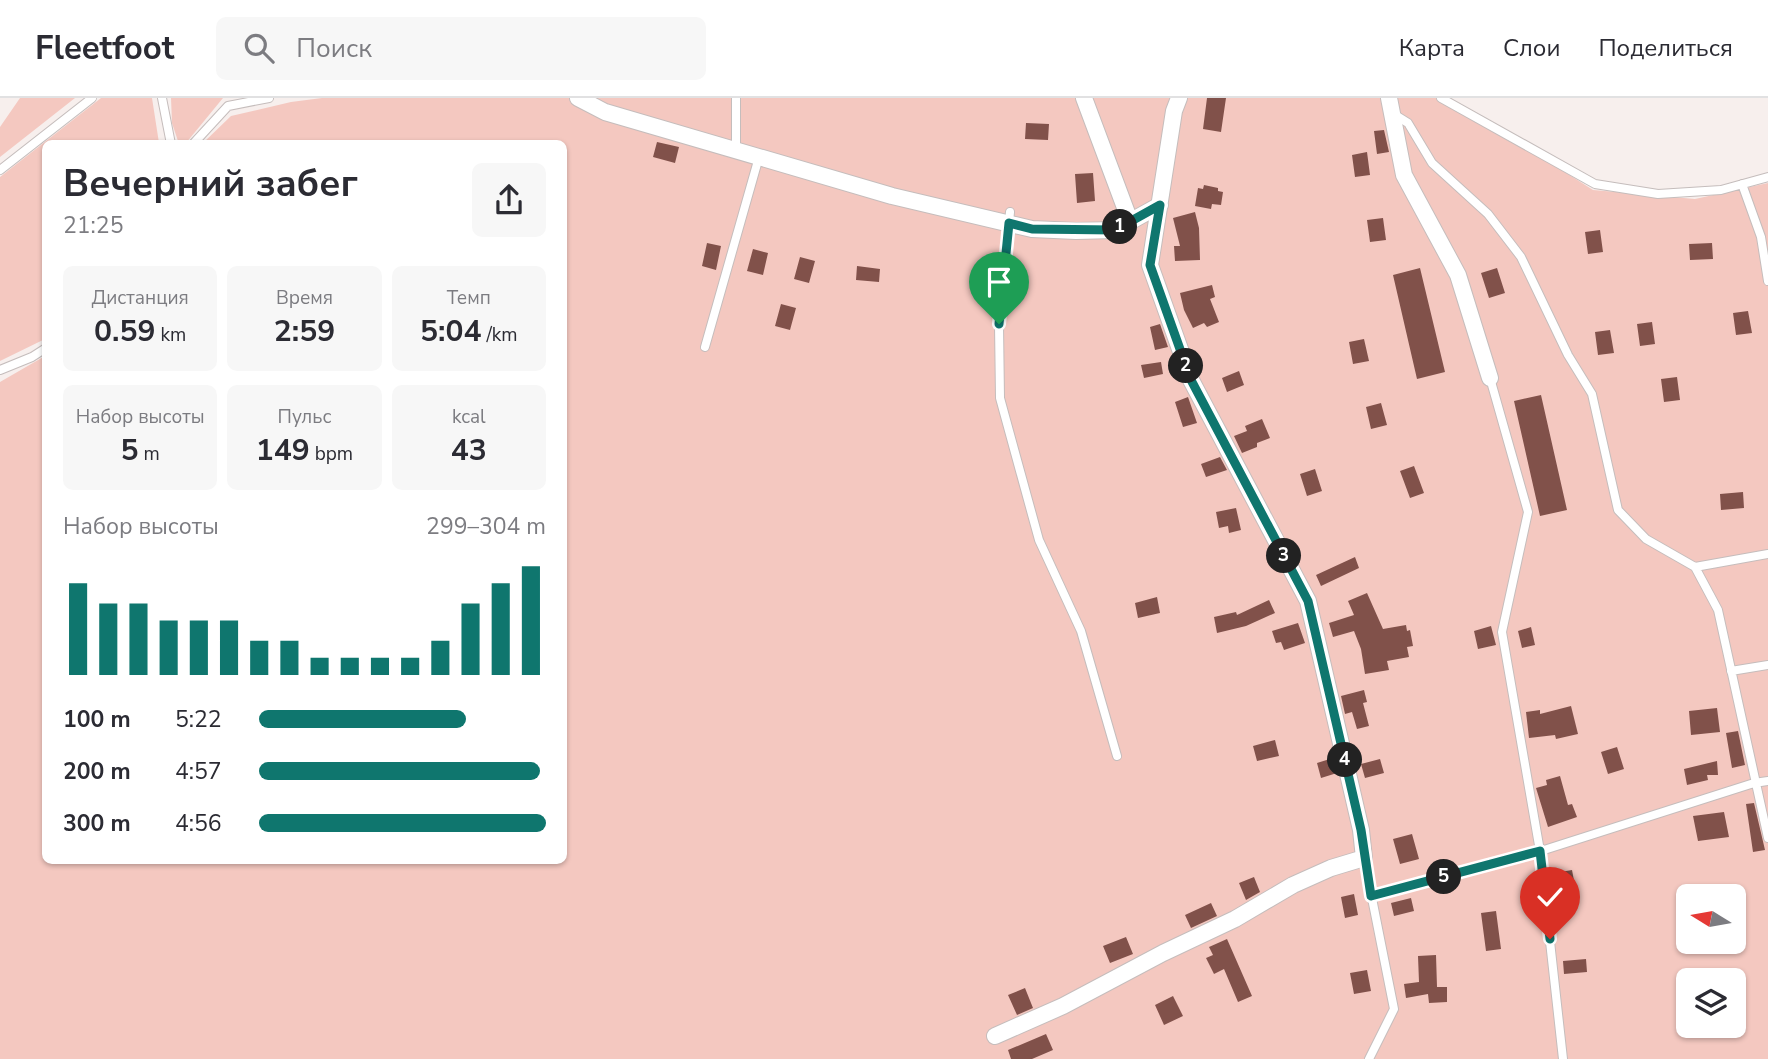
<!DOCTYPE html>
<html lang="ru">
<head>
<meta charset="utf-8">
<style>
  body { margin:0; font-family:"Nunito Sans",sans-serif; background:#f7f7f7; color:#2b2b33; height:100vh; display:flex; flex-direction:column; font-size:26px; white-space:nowrap }
  * { box-sizing:border-box; margin:0 }
  p { font-size:23px; color:#7c7c81 }
  .icon { flex:none; width:38px; height:38px; fill:none; stroke:currentColor; stroke-width:2; stroke-linecap:round; stroke-linejoin:round }
  .map { position:relative; flex:1; overflow:hidden }
  .drawer { position:absolute; left:42px; top:42px; width:525px; height:724px; display:flex; flex-direction:column; background:#fff; border-radius:10px; box-shadow:0 2px 5px #0004 }
  .drawer>* { flex:none }
  .needle { width:46px; rotate:281deg }
  .buttons { position:absolute; left:1676px; top:786px; display:grid; gap:14px }
  .buttons a { display:grid; place-items:center; width:70px; height:70px; border-radius:10px; background:#fff; box-shadow:0 2px 5px #0004; font-size:35px }
  .pin { position:absolute; display:grid; place-items:center; width:60px; height:60px; color:#fff; margin:-72px -30px; border-radius:50% 50% 50% 0; rotate:-45deg; box-shadow:0 0 7px #0007 }
  .pin .icon { rotate:45deg }
  .km { position:absolute; width:35px; height:35px; margin:-18px; border-radius:50%; background:#222; color:#fff; font-size:19px; line-height:35px; text-align:center }
  .round { display:grid; place-items:center; flex:none; width:74px; height:74px; border-radius:10px; background:#f7f7f7 }
  .headline { display:flex; align-items:center; justify-content:space-between; height:119px; padding:0 21px }
  h1 { font-size:38px; font-weight:700; line-height:52px }
  .figures { display:grid; grid-template-columns:repeat(3,1fr); gap:10px; height:119px; padding:7px 21px }
  .figures div { display:grid; align-content:center; border-radius:10px; background:#f7f7f7; text-align:center }
  .figures b { font-size:30px; font-weight:700 }
  .figures small { font-size:19px; font-weight:400 }
  .figures p { font-size:19px }
  .chart { height:196px; padding:14px 21px }
  .chart p { display:flex; justify-content:space-between }
  .chart svg { width:100%; height:126px; margin-top:7px; stroke:#0f766e; stroke-width:6 }
  ul { padding:0 21px; list-style:none; font-size:23px }
  li { display:grid; grid-template-columns:112px 84px 1fr; align-items:center; height:52px }
  li i { height:18px; border-radius:9px; background:#0f766e }
  header { display:flex; align-items:center; gap:42px; box-sizing:border-box; height:98px; padding:0 35px; background:#fff; border-bottom:2px solid #e1e1e2 }
  header strong { font-size:33px }
  nav { display:flex; gap:38px; margin-inline-start:auto; font-size:24px }
  .search { width:490px; height:63px; background:#f7f7f7; display:flex; align-items:center; gap:18px; box-sizing:border-box; padding:0 24px; border-radius:10px; color:#7c7c81; font-size:26px }
  .map>svg:first-child { display:block }
</style>
</head>
<body>
<header>
<strong>Fleetfoot</strong>
<div class="search"><svg class="icon" aria-label="search" viewBox="0 0 24 24"><circle cx="10" cy="10" r="6"/><path d="M15 15l6 6"/></svg>Поиск</div>
<nav><a>Карта</a><a>Слои</a><a>Поделиться</a></nav>
</header>
<div class="map">
<svg width="1768" height="961" viewBox="0 0 1768 961">
  <rect width="100%" height="100%" fill="#f7efed"/>
  <path fill="#f4c8c0" fill-rule="evenodd" d="M20 0H75L0 59V29Z
    M101 0H152L159 45 46 46 45 241 0 263V79Z
    M171 0H223L186 45 179 46 172 25Z
    M322 0H1449L1593 92 1695 101 1768 85V961H0V284L45 258 46 763H564V46L203 45 231 18 291 4ZM1689 798H1734V844H1689ZM1689 882H1734V928H1689Z"/>
  <path fill="#81514a" d="M1207 0H1226L1221 34 1203 31Z
    M1026 25 1049 26 1048 42 1025 41Z
    M1384 32 1389 54 1377 56 1374 33Z
    M657 44 679 49 675 65 653 59Z
    M1367 54 1370 77 1355 79 1352 57Z
    M1093 75 1095 103 1077 105 1075 76Z
    M1204 87 1218 90V93L1223 94 1221 107 1212 106 1211 111 1195 108 1198 90 1203 91Z
    M1195 114 1199 130 1200 162 1175 163 1174 148H1180L1173 120Z
    M1383 120 1386 142 1370 144 1367 122Z
    M1600 132 1603 154 1588 156 1585 134Z
    M707 145 721 148 716 172 702 168Z
    M1712 145 1713 161 1690 162 1689 146Z
    M753 151 768 155 763 177 747 173Z
    M800 159 815 163 809 185 794 181Z
    M857 168 880 171 879 184 856 182Z
    M1420 170 1445 274 1417 281 1393 177Z
    M1497 170 1505 195 1489 200 1481 175Z
    M1212 187 1215 199 1210 201 1219 224 1207 229 1204 225 1193 230 1184 212 1180 195Z
    M781 206 796 210 790 232 775 228Z
    M1748 213 1752 235 1736 237 1733 215Z
    M1652 224 1655 246 1640 248 1637 226Z
    M1160 226 1168 249 1155 252 1150 229Z
    M1610 232 1614 255 1598 257 1595 234Z
    M1364 241 1369 263 1353 266 1349 244Z
    M1161 264 1163 276 1144 280 1141 267Z
    M1239 273 1244 287 1227 294 1222 280Z
    M1677 279 1680 302 1664 304 1661 281Z
    M1541 297 1567 412 1540 418 1514 303Z
    M1188 299 1197 325 1183 329 1175 304Z
    M1381 305 1387 327 1371 331 1366 309Z
    M1262 321 1270 340 1257 345V349L1242 355 1234 338 1247 333 1245 328Z
    M1220 359 1227 372 1206 379 1201 366Z
    M1414 368 1424 395 1410 400 1400 373Z
    M1315 371 1322 393 1307 398 1300 376Z
    M1743 394 1744 410 1721 412 1720 396Z
    M1236 410 1241 432 1229 435 1228 428 1219 430 1216 414Z
    M1355 459 1359 470 1321 488 1316 477Z
    M1367 495 1383 531 1406 527 1407 533 1410 532 1413 548 1407 549 1409 559 1387 563 1389 572 1365 576 1361 551 1354 533 1333 539 1329 525 1354 517 1348 503Z
    M1157 499 1160 515 1138 520 1135 505Z
    M1269 502 1275 515 1246 528 1217 535 1214 519 1236 514 1237 517Z
    M1298 525 1305 545 1284 552 1281 544 1276 545 1272 533Z
    M1491 528 1496 547 1478 551 1474 533Z
    M1531 529 1535 547 1522 550 1518 533Z
    M1364 592 1367 604 1363 605 1369 628 1357 631 1352 614 1345 616 1341 598Z
    M1571 608 1578 636 1556 641 1555 637 1529 640 1526 614 1540 612V616Z
    M1717 610 1720 634 1691 637 1689 613Z
    M1738 633 1745 667 1732 670 1726 635Z
    M1275 642 1279 658 1257 663 1253 648Z
    M1617 649 1624 671 1608 676 1601 654Z
    M1333 660 1337 675 1321 680 1317 665Z
    M1380 661 1384 675 1365 680 1361 666Z
    M1717 663 1718 677H1707L1708 682 1687 687 1684 671Z
    M1560 678 1568 707 1572 706 1577 719 1548 729 1536 690 1547 687 1546 682Z
    M1754 705 1765 752 1753 754 1746 706Z
    M1724 714 1729 739 1698 743 1693 718Z
    M1412 736 1419 761 1400 766 1393 741Z
    M1572 772 1576 793 1570 794V821H1556L1557 790 1551 791 1549 776Z
    M1254 779 1260 794 1246 802 1239 785Z
    M1354 796 1358 817 1345 820 1341 799Z
    M1411 800 1414 813 1394 818 1391 805Z
    M1211 805 1217 818 1191 830 1185 817Z
    M1496 813 1501 851 1486 853 1481 815Z
    M1126 839 1133 856 1110 865 1103 848Z
    M1227 841 1252 898 1238 904 1224 871 1214 876 1206 860 1213 857 1209 849Z
    M1436 857 1437 889H1447V904L1429 905 1428 896 1406 900 1404 886 1419 884 1418 858Z
    M1586 861 1587 874 1564 876 1563 863Z
    M1367 872 1371 893 1354 896 1350 875Z
    M1025 890 1033 910 1017 917 1008 897Z
    M1173 898 1183 918 1164 927 1155 907Z
    M1046 936 1053 952 1032 961H1011L1008 952Z"/>
  <g fill="none" stroke-linecap="round" stroke-linejoin="round">
    <defs>
      <path id="lane" d="M162 0 171 46
        M1441 0 1595 86 1658 96 1721 92 1768 79
        M1392 15 1408 25 1432 65 1488 116 1521 159 1568 257 1592 296 1618 412 1646 441 1695 469 1718 512 1768 740
        M193 46 228 8 269 0
        M736 52V0
        M0 72 92 0
        M1742 86 1761 139 1768 183
        M1010 114 999 227 1000 300 1039 442 1081 533 1117 658
        M705 249 759 59
        M0 272 32 259 46 250
        M1490 280 1528 414 1502 534 1540 753 1563 961
        M1695 469 1768 456
        M1731 573 1768 567
        M1364 760 1394 911 1369 961
        M1371 798 1544 752 1754 685 1768 683"/>
      <path id="street" d="M578 0 605 14 892 98 1032 131 1076 133 1115 132 1160 107
        M1084 0 1130 123
        M1389 0 1404 77 1458 177 1490 280
        M995 938 1063 908 1163 855 1235 821 1293 787 1331 770 1364 760 1361 732 1308 503 1191 282 1150 167 1174 13 1179 0"/>
    </defs>
    <use href="#lane" stroke="#c5bdbc" stroke-width="10"/>
    <use href="#street" stroke="#c5bdbc" stroke-width="18"/>
    <use href="#lane" stroke="#fff" stroke-width="8"/>
    <use href="#street" stroke="#fff" stroke-width="16"/>
  </g>
  <g fill="none" stroke-linecap="round" stroke-linejoin="round">
    <defs>
      <path id="route" d="M999 226 1009 125 1032 131 1115 132 1160 107 1150 167 1191 282 1308 503 1361 732 1371 798 1540 753 1550 841"/>
    </defs>
    <use href="#route" stroke="#fff" stroke-width="14"/>
    <use href="#route" stroke="#0f766e" stroke-width="9"/>
  </g>
</svg>
<div class="buttons">
<a><svg class="needle" viewBox="-14 -14 28 28"><path d="M0-13l5 13h-10z" fill="#e53935"/><path d="M0 13l5-13h-10z" fill="#7c7c81"/></svg></a>
<a><svg class="icon" aria-label="layers" viewBox="0 0 24 24"><path d="M12 4l9 5-9 5-9-5zM3 14l9 5 9-5"/></svg></a>
</div>
<div class="pin" style="left:999px;top:226px;background:#1e9e55"><svg class="icon" aria-label="arrive" viewBox="0 0 24 24"><path d="M6 21V4h12l-3 4 3 4H6"/></svg></div>
<div class="pin" style="left:1550px;top:841px;background:#d93025"><svg class="icon" aria-label="check" viewBox="0 0 24 24"><path d="M5 12l5 5 9-10"/></svg></div>
<b class="km" style="left:1120px;top:129px">1</b>
<b class="km" style="left:1186px;top:268px">2</b>
<b class="km" style="left:1284px;top:458px">3</b>
<b class="km" style="left:1345px;top:662px">4</b>
<b class="km" style="left:1444px;top:779px">5</b>
<section class="drawer">
<div class="headline"><div><h1>Вечерний забег</h1><p>21:25</p></div><a class="round"><svg class="icon" aria-label="share" viewBox="0 0 24 24"><path d="M12 15V3M7 8l5-5 5 5M5 13v7h14v-7"/></svg></a></div>
<div class="figures">
<div><p>Дистанция</p><b>0.59<small> km</small></b></div>
<div><p>Время</p><b>2:59</b></div>
<div><p>Темп</p><b>5:04<small> /km</small></b></div>
</div>
<div class="figures">
<div><p>Набор высоты</p><b>5<small> m</small></b></div>
<div><p>Пульс</p><b>149<small> bpm</small></b></div>
<div><p>kcal</p><b>43</b></div>
</div>
<div class="chart"><p><span>Набор высоты</span>299–304 m</p>
<svg viewBox="0 0 160 44" preserveAspectRatio="none"><path d="M5 44V12M15 44V19M25 44V19M35 44V25M45 44V25M55 44V25M65 44V32M75 44V32M85 44V38M95 44V38M105 44V38M115 44V38M125 44V32M135 44V19M145 44V12M155 44V6"/></svg>
</div>
<ul>
<li><b>100 m</b>5:22<i style="width:72%"></i></li>
<li><b>200 m</b>4:57<i style="width:98%"></i></li>
<li><b>300 m</b>4:56<i style="width:100%"></i></li>
</ul>
</section>
</div>
</body>
</html>
